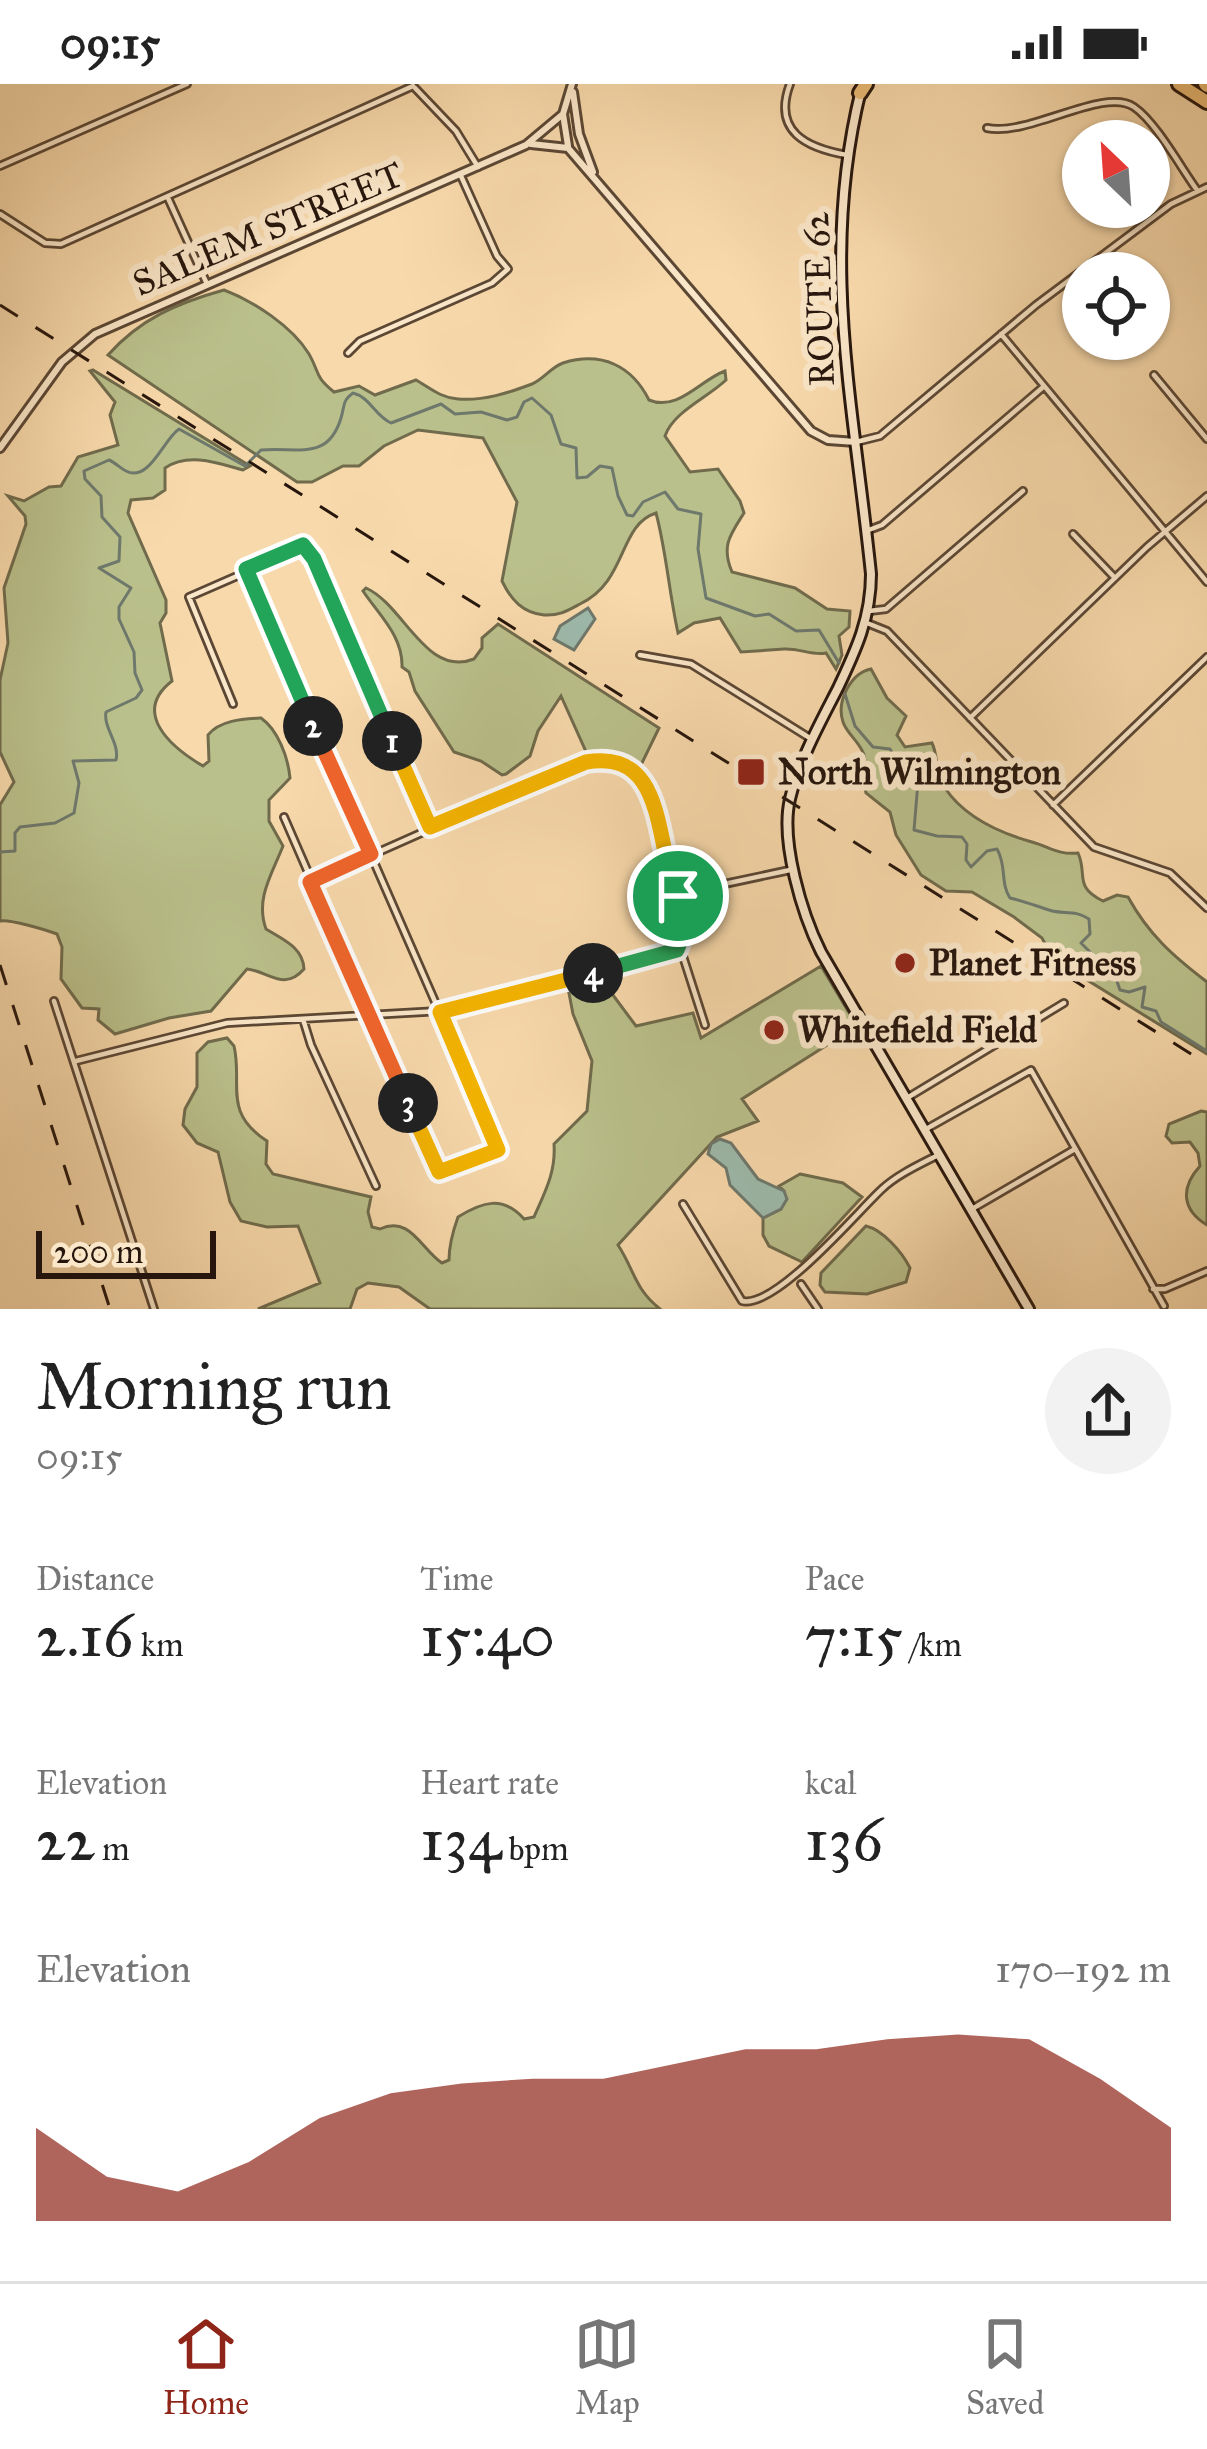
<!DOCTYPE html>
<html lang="en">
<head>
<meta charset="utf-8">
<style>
  body { margin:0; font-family:"IM FELL Great Primer",serif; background:#f2f2f2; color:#222; height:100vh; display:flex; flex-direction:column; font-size:45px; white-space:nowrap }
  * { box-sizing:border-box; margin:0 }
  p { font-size:39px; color:#767676 }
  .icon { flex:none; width:66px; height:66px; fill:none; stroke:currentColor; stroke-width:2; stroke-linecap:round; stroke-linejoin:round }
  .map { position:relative; height:1225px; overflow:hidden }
  .drawer { display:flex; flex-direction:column; background:#fff; flex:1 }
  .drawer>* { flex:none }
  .needle { width:78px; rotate:335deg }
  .tools { position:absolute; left:1062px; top:36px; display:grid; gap:24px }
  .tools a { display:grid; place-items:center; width:108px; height:108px; border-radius:50%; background:#fff; box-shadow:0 3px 9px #0004; font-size:60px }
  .scale { position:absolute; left:36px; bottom:30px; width:180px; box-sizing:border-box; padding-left:12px; border:6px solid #27160d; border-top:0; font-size:33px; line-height:42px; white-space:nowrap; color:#27160d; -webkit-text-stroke:9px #fae6c8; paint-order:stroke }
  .pin { position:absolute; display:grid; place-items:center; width:102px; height:102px; color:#fff; margin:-51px; border:6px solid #fff; border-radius:50%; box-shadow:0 3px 12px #0007 }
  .km { position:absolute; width:60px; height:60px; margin:-30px; border-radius:50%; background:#222; color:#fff; font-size:33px; line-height:60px; text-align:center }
  .round { display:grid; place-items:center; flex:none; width:126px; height:126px; border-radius:63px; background:#f2f2f2 }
  .overview { display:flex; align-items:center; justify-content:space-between; height:204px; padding:0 36px }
  h1 { font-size:66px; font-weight:600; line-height:90px }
  .stats { display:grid; grid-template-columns:repeat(3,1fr); gap:18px; height:204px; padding:12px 36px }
  .stats div { display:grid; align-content:center }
  .stats b { font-size:60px; font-weight:600 }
  .stats small { font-size:33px; font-weight:400 }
  .stats p { font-size:33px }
  .chart { height:336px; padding:24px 36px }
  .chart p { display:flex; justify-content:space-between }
  .chart svg { width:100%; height:216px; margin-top:12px; fill:#8f2418; opacity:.7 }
  .status { display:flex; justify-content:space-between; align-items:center; height:84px; padding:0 60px; background:#fff; direction:ltr }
  .status svg { height:33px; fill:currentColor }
  .tab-bar { display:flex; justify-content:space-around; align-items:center; height:168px; border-top:3px solid #e0e0e0; background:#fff; font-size:33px; color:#767676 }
  .tab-bar a { display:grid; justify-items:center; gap:6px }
  .tab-bar .active { color:#8f2418 }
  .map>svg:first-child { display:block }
</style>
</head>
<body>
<div class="status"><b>09:15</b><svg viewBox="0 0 49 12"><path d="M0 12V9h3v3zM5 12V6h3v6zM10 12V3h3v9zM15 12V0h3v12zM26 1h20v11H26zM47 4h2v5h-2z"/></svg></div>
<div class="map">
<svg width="1207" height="1225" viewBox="0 0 1207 1225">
  <rect width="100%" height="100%" fill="#f8d9ab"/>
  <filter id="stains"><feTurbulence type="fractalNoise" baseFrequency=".00167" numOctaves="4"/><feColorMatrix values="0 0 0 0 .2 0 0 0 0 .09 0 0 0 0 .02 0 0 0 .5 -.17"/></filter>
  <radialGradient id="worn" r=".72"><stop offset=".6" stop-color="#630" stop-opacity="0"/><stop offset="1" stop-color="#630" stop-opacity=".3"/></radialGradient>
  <path fill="#bac08b" stroke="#706b4c" stroke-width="3" d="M224 206C253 217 292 242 309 270 320 289 314 292 334 308L359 302 375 311 416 296C430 304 441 314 458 315 484 317 508 309 532 300 544 295 551 283 563 279 602 267 632 282 649 316 678 328 700 296 725 287L726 296C707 314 673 328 665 352L690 388 718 385 740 417 744 429C730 451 721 462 732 488L795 504 827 525 850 527 849 543 839 552 842 571 836 585 826 569C813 572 799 564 784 565 770 566 756 567 741 568L720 534 694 539 678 549C669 508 666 466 656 429 618 441 628 497 580 520 567 527 559 532 544 531 523 529 511 516 502 497L517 418 483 354 418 346 384 362 359 382H343L312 398H297L108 271C140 235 177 219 224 206Z
    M93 286 250 382 243 386C218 379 188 368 165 384V406L153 414 131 416 128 429 166 516V529L160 539 172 597C132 628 169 662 203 682L209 677 208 651C220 636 243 635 261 634 278 646 288 673 290 694L269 716V737L283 762C272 790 255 815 266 845 282 855 303 863 304 885 284 908 268 887 247 885L211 927 169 934 115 950 98 936 99 925 82 924 61 895 62 863 57 850C46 846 10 835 0 837V721L14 698 0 668V596L8 559 4 504 26 440 25 432 8 412 24 417 49 403 61 402 78 373 118 361 110 331 115 318 90 287Z
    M366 504C404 521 426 594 474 575L482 564V554L498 540 659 644 640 683 622 674 588 672 561 612 538 647 530 672 506 690 502 691 481 677 454 668 415 607 409 588 402 583C403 552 379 531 363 507Z
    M871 585 887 614 906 632 897 651 905 663 932 659C939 673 934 690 945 704 965 734 1000 749 1032 758 1050 763 1058 771 1078 769 1088 791 1073 802 1103 817L1117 811 1128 813C1149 851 1173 872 1207 898V970L1066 883 1050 869 1042 854 1014 833 972 808 946 807 921 791 896 751 890 728 866 709C863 696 867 682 864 671 860 658 847 650 843 638 836 617 851 589 871 585Z
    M821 882 857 942 742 1015 758 1037 717 1053 618 1161C635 1187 634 1204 660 1225H430L399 1203 368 1199 357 1205 350 1225H258L320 1199 298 1142 267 1143 241 1137 230 1118 218 1068 197 1059 183 1041 185 1025 197 1003V969L208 958 227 954 234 962C243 1000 222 1028 267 1057L266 1080 273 1090 371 1113 368 1128 372 1143 380 1145C410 1131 421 1165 442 1179L449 1176C449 1161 453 1147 458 1133 482 1118 503 1111 524 1135L534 1133C545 1108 556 1088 554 1060L587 1027 592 977 573 930 568 904 587 897 604 899 636 942 693 929 701 954Z
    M1201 1027 1207 1028V1141C1182 1126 1180 1104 1200 1082L1198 1069 1190 1058 1172 1059 1166 1052 1169 1040Z
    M800 1090 843 1099 862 1113 802 1178 769 1162 763 1151V1134L781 1125 784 1107 779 1102Z
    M866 1142C883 1146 902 1168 910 1184L906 1198 867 1210 825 1208 820 1201 821 1189Z"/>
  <path fill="#9dbaac" stroke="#6e786c" stroke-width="3" d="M588 524 595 535 574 566 554 555 560 542Z
    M720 1055 731 1059 758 1095 784 1107 787 1115 781 1125 763 1134 730 1101 726 1084 708 1070 711 1060Z"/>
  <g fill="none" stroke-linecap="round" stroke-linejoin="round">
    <path stroke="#6e786c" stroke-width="3" d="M845 610 855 642 873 663 890 665 901 685 918 698 914 746 937 752 962 753 967 760 966 776 971 783 987 767 997 765C1007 782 1000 799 1010 814 1024 817 1036 822 1049 826 1064 831 1074 825 1089 835L1090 850 1081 859 1097 875 1114 874 1113 886 1120 906 1129 908 1145 903 1142 923 1156 927 1161 938 1207 967
      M0 768 15 767V749L20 743 55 739 74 729 79 699 73 677 116 676C120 659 103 644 106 628L136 614 142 606 135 589 134 568 119 535V523L131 504 99 484 119 477 120 453 102 433 101 412 85 395 84 387 109 376C116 379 120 384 126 387 149 399 163 356 179 345L245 382 261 366C299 363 328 377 341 334 345 321 342 317 353 309 370 313 375 332 391 339L441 320 455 330 481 328 507 336 517 333 524 318 532 314 551 331 561 360 576 364 577 394 587 393 600 382 612 384 618 412 627 431 633 432 643 418 665 408 678 425 701 430 698 465 706 514 755 532 769 530 796 547 819 546 839 579"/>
    <defs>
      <path id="minor" d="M790 0C772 48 807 64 847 71
        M415 4 456 47 478 83
        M987 44C1029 53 1104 2 1134 23 1156 38 1181 84 1197 106
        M0 82 187 0
        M168 114 207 200
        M0 130 45 159 61 160 413 2
        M1001 250 1207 498
        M348 269 360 257 492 199 508 185 497 172 461 92
        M1154 291 1207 355
        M856 358 880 352 1036 221 1171 120 1207 103
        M866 447 882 441 1042 304
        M1073 450 1115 494
        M246 485 495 1055 497 1067 446 1089 438 1087 284 733
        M869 527 886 525 1023 407
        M867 539 887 547 1094 763 1170 789 1207 824
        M640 571 691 580 813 656
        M233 620 189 513 306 462 431 743
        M970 634 1147 463 1207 412
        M1053 721 1207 573
        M311 798 545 694 586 678 604 676 634 685 647 702 678 812
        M680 863 705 941
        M54 917 154 1225
        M303 935 311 961 376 1102
        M76 977 227 939 440 927 666 871 681 861 677 816 682 809 790 786
        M907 1014 1064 919
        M928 1044 1031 986 1164 1222
        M683 1120 742 1217C776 1225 858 1127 882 1105 898 1090 921 1080 940 1070
        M972 1125 1075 1065
        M801 1200 818 1225
        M1153 1205H1165L1207 1187"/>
      <path id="tertiary" d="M573 8 579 50 593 88
        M563 30 568 62
        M531 60 568 64 811 347 828 356 856 358
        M0 364 62 278 95 250 526 61 563 30 572 0"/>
      <path id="secondary" d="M861 6C819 175 854 322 871 490 871 534 856 566 838 604 820 639 799 677 790 715 780 757 802 830 821 868L1029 1225"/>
      <path id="motorway" d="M1179 0 1207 18
        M1205 0 1207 2
        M860 9 866 0"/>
    </defs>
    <use href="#minor" stroke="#5b4734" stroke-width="10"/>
    <use href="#tertiary" stroke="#5b4734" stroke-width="12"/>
    <use href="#secondary" stroke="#27160d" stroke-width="14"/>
    <use href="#motorway" stroke="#27160d" stroke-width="18"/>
    <use href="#minor" stroke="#fae6c8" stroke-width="4.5"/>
    <use href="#tertiary" stroke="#fae6c8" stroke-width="6"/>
    <use href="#secondary" stroke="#fae6c8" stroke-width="8"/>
    <use href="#motorway" stroke="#ecbc76" stroke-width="12"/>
    <path stroke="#27160d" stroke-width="3" stroke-dasharray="21 21" stroke-linecap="butt" d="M0 221 1207 980
      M0 881 110 1225"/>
  </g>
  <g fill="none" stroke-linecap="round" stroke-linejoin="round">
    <defs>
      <path id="split-1" d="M392 657 430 743 586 678C668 664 654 762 678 812"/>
      <path id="split-2" d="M313 642 246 485 303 461 314 475 392 657"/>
      <path id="split-3" d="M313 642 371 770 310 798 408 1019"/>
      <path id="split-4" d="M408 1019 439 1088 498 1066 440 928 593 889"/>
      <path id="split-5" d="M593 889 677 866 682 853 678 812"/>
    </defs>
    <use href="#split-1" stroke="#fff" stroke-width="24"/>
    <use href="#split-2" stroke="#fff" stroke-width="24"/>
    <use href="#split-3" stroke="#fff" stroke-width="24"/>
    <use href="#split-4" stroke="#fff" stroke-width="24"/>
    <use href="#split-5" stroke="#fff" stroke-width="24"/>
    <use href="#split-1" stroke="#f5b400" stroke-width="15"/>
    <use href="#split-2" stroke="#22a559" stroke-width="15"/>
    <use href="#split-3" stroke="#f0652b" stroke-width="15"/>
    <use href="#split-4" stroke="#f5b400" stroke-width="15"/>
    <use href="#split-5" stroke="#22a559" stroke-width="15"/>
  </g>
  <g fill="#8f2418" stroke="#fae6c8" stroke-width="4.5">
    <rect x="736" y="673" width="30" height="30" rx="6"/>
    <circle cx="905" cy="879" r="12"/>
    <circle cx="774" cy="946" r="12"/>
  </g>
  <g text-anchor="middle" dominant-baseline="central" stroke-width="12" stroke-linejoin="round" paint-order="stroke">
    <g font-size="36" fill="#27160d" stroke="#fae6c8">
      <text transform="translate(268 145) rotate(-23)">SALEM STREET</text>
      <text transform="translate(819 215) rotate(-92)">ROUTE 62</text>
    </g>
    <g font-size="36" font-weight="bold" fill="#27160d" stroke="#fae6c8" text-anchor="start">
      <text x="778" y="688">North Wilmington</text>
      <text x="929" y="879">Planet Fitness</text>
      <text x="798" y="946">Whitefield Field</text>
    </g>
  </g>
  <rect width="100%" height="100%" filter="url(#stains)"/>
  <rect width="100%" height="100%" fill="url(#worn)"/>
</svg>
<div class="tools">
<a><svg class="needle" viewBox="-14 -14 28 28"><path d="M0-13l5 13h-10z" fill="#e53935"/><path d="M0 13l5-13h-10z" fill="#767676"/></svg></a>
<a><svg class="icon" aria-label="locate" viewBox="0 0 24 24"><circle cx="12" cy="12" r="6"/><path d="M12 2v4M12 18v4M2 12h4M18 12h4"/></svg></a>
</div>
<div class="scale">200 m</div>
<div class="pin" style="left:678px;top:812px;background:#1e9e55"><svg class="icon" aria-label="arrive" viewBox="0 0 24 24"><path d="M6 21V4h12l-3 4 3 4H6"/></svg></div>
<b class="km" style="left:392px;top:657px">1</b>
<b class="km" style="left:313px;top:642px">2</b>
<b class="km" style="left:408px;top:1019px">3</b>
<b class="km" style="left:593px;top:889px">4</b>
</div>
<section class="drawer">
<div class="overview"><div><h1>Morning run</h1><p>09:15</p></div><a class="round"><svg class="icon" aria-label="share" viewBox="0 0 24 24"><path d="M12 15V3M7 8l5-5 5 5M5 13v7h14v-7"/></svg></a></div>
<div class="stats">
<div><p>Distance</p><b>2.16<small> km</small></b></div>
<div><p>Time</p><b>15:40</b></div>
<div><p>Pace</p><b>7:15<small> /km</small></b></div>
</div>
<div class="stats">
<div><p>Elevation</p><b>22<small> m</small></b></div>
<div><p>Heart rate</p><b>134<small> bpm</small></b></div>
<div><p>kcal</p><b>136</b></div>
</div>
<div class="chart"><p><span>Elevation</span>170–192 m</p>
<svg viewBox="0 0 160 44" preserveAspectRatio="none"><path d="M0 44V25L10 35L20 38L30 32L40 23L50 18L60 16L70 15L80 15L90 12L100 9L110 9L120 7L130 6L140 7L150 15L160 25V44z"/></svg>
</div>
</section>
<nav class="tab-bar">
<a class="active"><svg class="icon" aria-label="home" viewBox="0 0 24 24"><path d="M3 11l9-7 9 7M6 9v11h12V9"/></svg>Home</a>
<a><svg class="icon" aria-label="map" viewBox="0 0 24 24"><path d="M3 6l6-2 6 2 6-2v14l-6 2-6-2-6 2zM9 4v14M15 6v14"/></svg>Map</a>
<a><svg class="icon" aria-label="saved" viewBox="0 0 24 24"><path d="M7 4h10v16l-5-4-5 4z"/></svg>Saved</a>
</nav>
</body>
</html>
